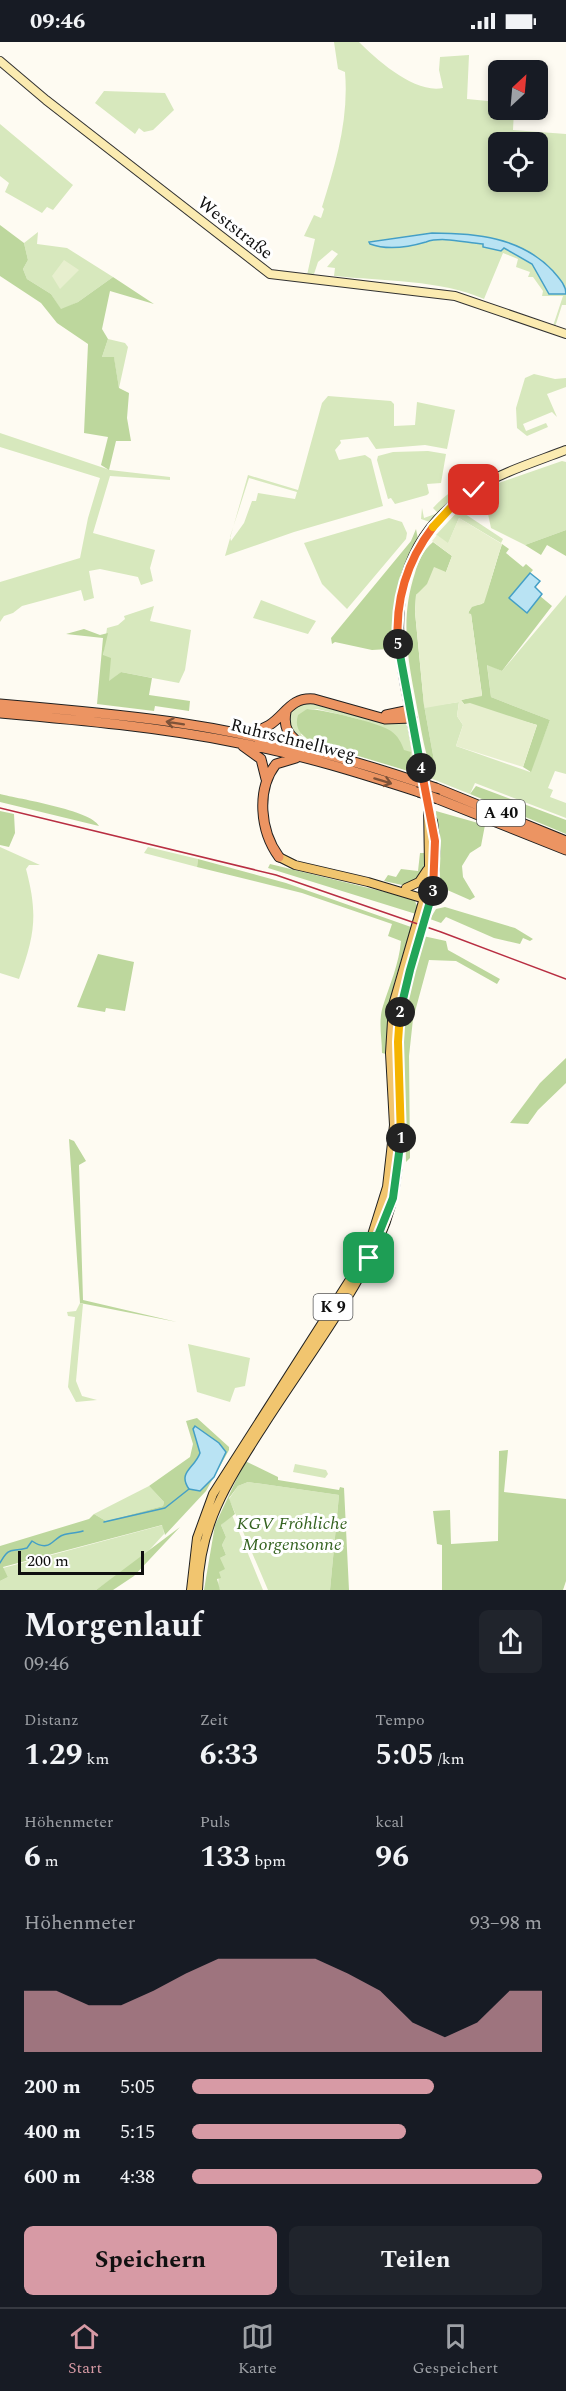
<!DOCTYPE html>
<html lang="de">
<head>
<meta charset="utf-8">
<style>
  body { margin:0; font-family:Spectral,serif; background:#20242c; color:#f1f3f6; height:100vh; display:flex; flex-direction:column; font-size:22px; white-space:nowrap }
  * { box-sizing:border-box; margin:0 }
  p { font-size:20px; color:#9ea1a6 }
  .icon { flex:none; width:33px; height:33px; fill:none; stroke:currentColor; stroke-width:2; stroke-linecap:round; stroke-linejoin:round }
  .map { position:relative; height:1548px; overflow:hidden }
  .sheet { display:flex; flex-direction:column; background:#171b24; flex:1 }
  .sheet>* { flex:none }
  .needle { width:39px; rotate:26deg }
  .buttons { position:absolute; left:488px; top:18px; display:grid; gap:12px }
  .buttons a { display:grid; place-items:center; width:60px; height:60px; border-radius:9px; background:#171b24; box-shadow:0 3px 9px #0003; font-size:30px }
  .scale { position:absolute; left:18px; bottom:15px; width:126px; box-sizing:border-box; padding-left:6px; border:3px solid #0f0f0f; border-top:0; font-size:16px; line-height:21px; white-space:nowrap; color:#0f0f0f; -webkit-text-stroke:4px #fff; paint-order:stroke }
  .pin { position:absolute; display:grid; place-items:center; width:51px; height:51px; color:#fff; margin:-26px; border-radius:12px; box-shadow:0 3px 9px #0006 }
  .km { position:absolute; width:30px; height:30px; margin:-15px; border-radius:50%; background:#222; color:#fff; font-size:16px; line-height:30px; text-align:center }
  .round { display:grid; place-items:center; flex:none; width:63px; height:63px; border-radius:9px; background:#20242c }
  .overview { display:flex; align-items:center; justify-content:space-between; height:102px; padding:0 24px }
  h1 { font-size:33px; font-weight:700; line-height:45px }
  .metrics { display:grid; grid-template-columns:repeat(3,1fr); gap:9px; height:102px; padding:6px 24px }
  .metrics div { display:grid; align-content:center }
  .metrics b { font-size:30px; font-weight:700 }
  .metrics small { font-size:16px; font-weight:400 }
  .metrics p { font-size:16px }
  .chart { height:168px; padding:12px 24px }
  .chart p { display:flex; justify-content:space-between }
  .chart svg { width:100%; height:108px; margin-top:6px; fill:#d79aa5; opacity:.7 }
  .action { display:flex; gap:12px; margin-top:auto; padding:12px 24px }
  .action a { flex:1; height:69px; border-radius:9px; background:#d79aa5; color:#111; font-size:24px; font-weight:700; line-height:69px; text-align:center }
  .action a+a { background:#20242c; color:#f1f3f6 }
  ul { padding:0 24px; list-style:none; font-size:20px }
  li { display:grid; grid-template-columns:96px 72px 1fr; align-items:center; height:45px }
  li i { height:15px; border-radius:8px; background:#d79aa5 }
  .status { display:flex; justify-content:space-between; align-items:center; height:42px; padding:0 30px; background:#171b24; direction:ltr }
  .status svg { height:16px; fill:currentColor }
  .dock { display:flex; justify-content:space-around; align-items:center; height:84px; border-top:2px solid #363941; background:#171b24; font-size:16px; color:#9ea1a6 }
  .dock a { display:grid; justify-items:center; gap:3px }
  .dock .current { color:#d79aa5 }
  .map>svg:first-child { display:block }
</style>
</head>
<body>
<div class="status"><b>09:46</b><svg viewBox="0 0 49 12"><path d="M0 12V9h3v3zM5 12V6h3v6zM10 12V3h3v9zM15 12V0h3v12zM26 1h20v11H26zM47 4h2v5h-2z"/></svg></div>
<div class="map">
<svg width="566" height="1548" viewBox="0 0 566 1548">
  <rect width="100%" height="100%" fill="#fefbf2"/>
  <path fill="#d7e8bd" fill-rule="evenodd" d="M334 0H359C377 18 415 52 443 46L439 28 440 15 469 13 467 57 498 60V68H514L513 88 566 92V263H562L555 285 553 284 563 254H542L543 249 533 235H528L530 230 516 225 518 217 503 211 484 257C442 238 382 239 334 234L335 226 327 225 338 212 332 208 318 220 314 232 307 233 315 197 304 194 314 173 321 176 324 167 322 165C336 121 349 77 345 30L338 27ZM498 100H537V140H498Z
    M104 49 165 51 174 68 153 88 144 90 139 86 135 92 95 61Z
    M0 82 73 143 53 168 47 165 42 171 5 150 9 141 0 134Z
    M38 190 37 202 67 206 113 235 78 260 61 268 51 252 27 237 23 227 28 218 24 201Z
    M108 297 125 301 128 305 119 346 114 316 102 315Z
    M534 332 555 337 566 336V345L547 352 557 375 552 370 523 382 526 389 546 381 548 385 527 394 517 386 516 366 525 336Z
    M328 354 391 359 394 362V384L415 383 417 360 455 368 447 407 425 403 376 407 368 395 340 398 341 401 335 408 339 418 365 413 371 417 383 464 294 490 225 514 248 433 298 448 322 361ZM249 436 297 450 295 457 258 451 256 459H252L244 481 231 499 232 503 230 495Z
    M0 391 110 428 170 435V438L110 434 93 491 155 508 150 526 153 539 141 543 138 535 100 527 89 529 94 556 84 559 81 548 22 564 13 571 4 574 0 580V540L80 516 88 476 100 436 0 405Z
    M428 409 446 412 441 441 427 442 429 451 427 453 395 462 391 456 388 457 377 418 378 414 393 410Z
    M562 419 566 420V488L525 503 491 486 488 472 493 443Z
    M474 438 476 441 451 459 433 478 430 480 421 477 422 466 424 476 438 471 433 466C444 454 458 443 474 438Z
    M459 468 503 497 501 501 459 476 448 502 436 493Z
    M389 476 402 480 407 491 406 497 347 567 322 542 304 501Z
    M566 553V732L555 729 548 746 553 748 550 755 566 761V776L475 741 470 752 430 736 435 724 424 663 419 569 438 663 459 660 457 674 463 683 456 704 530 730 550 678 491 655 487 622 502 629Z
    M261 558 316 579 308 592 253 576Z
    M154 564 150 579 191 588 185 628 179 641 121 630 109 640 103 614 107 586 118 583 125 577 124 574Z
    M309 659 405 681 409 687 417 732 408 729 410 725C396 681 358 677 317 667H307L301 693 312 700C296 695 282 684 292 666Z
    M0 805 40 823H29L26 827C38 872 35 893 19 937L0 931Z
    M148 805 198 817 197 825 144 811Z
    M80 1261 83 1262 76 1339 82 1354 97 1358 76 1360 68 1345 75 1275 68 1274 67 1270 76 1269Z
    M188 1302 250 1316 245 1344 235 1346 230 1360 197 1350Z
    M295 1422 326 1428 328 1432 325 1436 293 1430Z
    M248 1440 339 1453 330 1548H268L229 1457 238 1444Z
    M149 1444 164 1460 163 1464 106 1479 94 1472Z
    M232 1473 263 1548H220L218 1544 220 1516 226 1513 222 1503 226 1495 221 1483Z
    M163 1483 164 1492 143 1515 96 1548H0V1539L8 1535 3 1526Z"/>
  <path fill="#bdd79d" d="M0 183 24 201 28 218 23 227 27 237 51 252 61 267 78 260 113 235 154 262 110 249 102 287 108 297 102 315H114L119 346 129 351 127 376 131 399H116L109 428 101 423 108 395 84 391 88 302 57 281 41 261 0 234Z
    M416 487 418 497 400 540 394 567 393 600 389 607 372 608 335 600 332 602 331 596 411 499Z
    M566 488V514L547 503 541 513 525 503Z
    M433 500 452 514 446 530 416 553 415 570 424 663 435 724 433 728C427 722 421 687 419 676 410 626 398 582 415 531 418 520 423 508 433 500Z
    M502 502 509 507 506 511 523 525 526 522 533 528 509 556 527 570 540 554 552 564 502 629 487 623 491 655 550 678 531 730 523 725 537 683 464 662 461 658 482 653 471 572H468L471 564 482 562C491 541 495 523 502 502Z
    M84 587 100 593 108 591 103 613 111 616 109 639 121 630 152 636 149 653 190 659 189 669 155 664 154 669 97 662 103 596 66 592Z
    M307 667C321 667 380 681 391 689 398 694 401 700 404 708L411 710 408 729 312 700C301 693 294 687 298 673Z
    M476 744 566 778V792L470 752Z
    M0 752C19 757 91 768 99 784L0 760Z
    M0 769 14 772 15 791 9 805 0 803Z
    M436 769 485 783 481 804 470 811 462 824 463 835 475 855 470 858 445 847 440 837Z
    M420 811H426L424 828 415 840 402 843 384 839 388 833 396 835 401 827 418 829Z
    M198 817 286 841 411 885 394 942 386 1012 382 1011C382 995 378 980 383 964 390 942 399 922 401 899L388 894 392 882 302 851 197 825Z
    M270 822 414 857 418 866 416 872 268 826Z
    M445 865 515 886 533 897 530 899 523 896 520 902 494 896 446 875 441 881 430 877 436 867Z
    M423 894 446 899 448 908 500 937 497 942 456 919 429 918 413 977 409 1014 410 1116 406 1120 403 980Z
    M98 912 134 920 125 969 106 966 105 970 77 965Z
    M566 1016V1041L538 1068 528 1082 510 1081 540 1041Z
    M69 1097 74 1099 86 1119 79 1123 83 1258 177 1280 80 1261Z
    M197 1376 229 1405V1408L206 1449 165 1493 162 1483 3 1525 8 1535 0 1539V1504L89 1477 94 1472 106 1479 163 1464 164 1460 149 1444 190 1415 193 1402 186 1379Z
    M508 1408 504 1450 566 1457V1539L563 1548H442V1503L437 1502 433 1469 450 1468 451 1502 498 1499 499 1409Z
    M245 1419 278 1435V1438L339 1448 340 1445 344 1446 349 1548H330L339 1453 248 1440 238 1444 229 1456 235 1472 221 1483 226 1495 222 1503 226 1513 220 1516 225 1527 219 1530 221 1536 217 1537 220 1548H204L215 1483Z
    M180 1485 134 1534 113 1548H96Z"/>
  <path fill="#e7efce" d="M64 218 79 228 60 247 52 234Z
    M459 476 502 502C495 522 491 540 484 561L472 565 468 571 471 572 482 654 461 658 464 662 470 661 537 683 523 725 456 704 463 683 457 674 459 660 425 666 424 663 415 570 416 553 427 542 434 525 446 530 452 514 432 499 437 493 448 501Z"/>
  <path fill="#b9e3f3" stroke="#449fc6" stroke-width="1.5" d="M432 191C475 191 521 195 553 229 559 236 566 243 566 252H549L532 222 504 206 501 209 483 205V202C466 201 443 194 426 200 409 205 389 209 370 202L369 200Z
    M530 531 540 539 535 545 542 552 527 571 509 556Z
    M195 1384 219 1401 226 1410 214 1435 200 1449 189 1447C177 1430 195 1426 200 1411L193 1387Z"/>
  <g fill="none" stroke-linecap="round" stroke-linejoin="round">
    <path stroke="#449fc6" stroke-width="1.5" d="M104 1480 165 1466 189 1447
      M0 1521C10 1503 11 1511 27 1506L32 1499C50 1511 52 1497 63 1493 68 1491 77 1491 83 1489"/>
    <defs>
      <path id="secondary" d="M0 19 46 58 270 232 455 254 566 292
        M410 668C390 583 390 500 473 448 502 430 535 420 566 408"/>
      <path id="primary" d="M279 815 295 823 368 840 428 858
        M406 846 419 840 427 828
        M191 1548 197 1496 213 1452 351 1236 372 1193 387 1145 394 1083 390 1011 393 963 424 856 429 824 428 762 410 671
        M198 1548C200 1480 229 1438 264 1383 303 1322 349 1262 379 1197 414 1120 390 1056 399 978 408 906 445 855 433 779"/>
      <path id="highway" d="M0 662C58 667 116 672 173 680 256 692 338 713 418 740
        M286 670C283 686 289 695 303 703
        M0 671C80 678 160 685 239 701 300 712 360 731 419 750
        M386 673 410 668
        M246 690C285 688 282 654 314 657L385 677 412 676
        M243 704 261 717 266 737
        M436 746 566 799
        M438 757 566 808
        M279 815C260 789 256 748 276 722L296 716"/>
    </defs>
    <use href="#secondary" stroke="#313131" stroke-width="10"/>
    <use href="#primary" stroke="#202020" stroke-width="10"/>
    <use href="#highway" stroke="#202020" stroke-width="11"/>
    <use href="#secondary" stroke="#fbebb1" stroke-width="8"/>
    <use href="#primary" stroke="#f1c56f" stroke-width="8"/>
    <use href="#highway" stroke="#ec9462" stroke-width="9"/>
    <path stroke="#b82e42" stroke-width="1.5" d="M0 766 276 833 441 890 566 937"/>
    <defs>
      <path id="highway-bridge" d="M418 740 436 746
        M419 750 438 757"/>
    </defs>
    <use href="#highway-bridge" stroke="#202020" stroke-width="11" stroke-linecap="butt"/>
    <use href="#highway-bridge" stroke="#ec9462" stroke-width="9"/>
  </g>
  <defs><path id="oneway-shaft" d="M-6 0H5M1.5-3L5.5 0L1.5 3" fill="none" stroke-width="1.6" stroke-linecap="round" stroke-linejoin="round" transform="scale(1.5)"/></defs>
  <g stroke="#7e5238">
    <use href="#oneway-shaft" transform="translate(175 681) rotate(-171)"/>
    <use href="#oneway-shaft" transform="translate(383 739) rotate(17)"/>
  </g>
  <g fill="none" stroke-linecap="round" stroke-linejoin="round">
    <defs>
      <path id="split-1" d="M369 1216 393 1156 401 1096"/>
      <path id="split-2" d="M400 970 398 1000 401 1096"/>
      <path id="split-3" d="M400 970 410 928 433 849"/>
      <path id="split-4" d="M421 726 435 799 433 849"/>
      <path id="split-5" d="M398 602 421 726"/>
      <path id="split-6" d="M398 602C395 559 407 519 433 485"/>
      <path id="split-7" d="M433 485 455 461 474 448"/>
    </defs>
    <use href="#split-1" stroke="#fff" stroke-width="12"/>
    <use href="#split-2" stroke="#fff" stroke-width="12"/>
    <use href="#split-3" stroke="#fff" stroke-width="12"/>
    <use href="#split-4" stroke="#fff" stroke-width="12"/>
    <use href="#split-5" stroke="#fff" stroke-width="12"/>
    <use href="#split-6" stroke="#fff" stroke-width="12"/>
    <use href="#split-7" stroke="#fff" stroke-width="12"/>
    <use href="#split-1" stroke="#22a559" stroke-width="8"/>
    <use href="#split-2" stroke="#f5b400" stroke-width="8"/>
    <use href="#split-3" stroke="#22a559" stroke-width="8"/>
    <use href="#split-4" stroke="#f0652b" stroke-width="8"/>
    <use href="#split-5" stroke="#22a559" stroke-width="8"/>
    <use href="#split-6" stroke="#f0652b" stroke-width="8"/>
    <use href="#split-7" stroke="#f5b400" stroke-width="8"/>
  </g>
  <g text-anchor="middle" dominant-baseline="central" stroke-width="6" stroke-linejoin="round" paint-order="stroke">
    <g fill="#fff" stroke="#575757" stroke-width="1.5">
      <rect x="477" y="758" width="48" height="26" rx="4.5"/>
      <rect x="313.5" y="1252" width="39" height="26" rx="4.5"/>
    </g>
    <g font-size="16" font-weight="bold" fill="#0f0f0f">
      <text x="501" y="771">A 40</text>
      <text x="333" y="1265">K 9</text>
    </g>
    <g font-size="18" fill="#0f0f0f" stroke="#fff">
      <text transform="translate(235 186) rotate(38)">Weststraße</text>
      <text transform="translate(293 698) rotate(14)">Ruhrschnellweg</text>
    </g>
    <g font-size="18" font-style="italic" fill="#366422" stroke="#fff">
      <text x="292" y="1481">KGV Fröhliche<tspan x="292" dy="21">Morgensonne</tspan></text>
    </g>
  </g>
</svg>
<div class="buttons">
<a><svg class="needle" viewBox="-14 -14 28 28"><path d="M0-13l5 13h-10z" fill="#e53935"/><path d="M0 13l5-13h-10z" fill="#9ea1a6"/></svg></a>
<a><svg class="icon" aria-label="locate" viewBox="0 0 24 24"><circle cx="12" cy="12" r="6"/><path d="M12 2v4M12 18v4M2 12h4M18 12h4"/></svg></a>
</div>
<div class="scale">200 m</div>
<div class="pin" style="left:369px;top:1216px;background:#1e9e55"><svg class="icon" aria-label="arrive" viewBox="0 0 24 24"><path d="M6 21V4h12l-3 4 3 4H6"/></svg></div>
<div class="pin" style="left:474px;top:448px;background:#d93025"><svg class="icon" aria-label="check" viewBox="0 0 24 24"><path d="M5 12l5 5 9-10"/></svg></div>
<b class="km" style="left:401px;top:1096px">1</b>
<b class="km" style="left:400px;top:970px">2</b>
<b class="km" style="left:433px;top:849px">3</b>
<b class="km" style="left:421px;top:726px">4</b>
<b class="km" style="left:398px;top:602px">5</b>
</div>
<section class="sheet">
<div class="overview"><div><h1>Morgenlauf</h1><p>09:46</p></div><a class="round"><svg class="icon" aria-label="share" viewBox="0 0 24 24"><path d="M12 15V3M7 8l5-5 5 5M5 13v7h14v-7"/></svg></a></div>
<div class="metrics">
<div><p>Distanz</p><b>1.29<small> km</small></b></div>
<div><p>Zeit</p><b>6:33</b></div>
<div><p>Tempo</p><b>5:05<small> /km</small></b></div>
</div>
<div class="metrics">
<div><p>Höhenmeter</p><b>6<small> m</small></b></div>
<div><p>Puls</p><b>133<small> bpm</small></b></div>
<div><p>kcal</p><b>96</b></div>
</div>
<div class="chart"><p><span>Höhenmeter</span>93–98 m</p>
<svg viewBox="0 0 160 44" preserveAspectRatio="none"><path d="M0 44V19L10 19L20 25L30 25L40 19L50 12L60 6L70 6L80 6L90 6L100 12L110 19L120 32L130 38L140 32L150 19L160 19V44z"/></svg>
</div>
<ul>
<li><b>200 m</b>5:05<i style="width:69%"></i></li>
<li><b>400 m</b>5:15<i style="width:61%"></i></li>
<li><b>600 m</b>4:38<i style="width:100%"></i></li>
</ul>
<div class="action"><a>Speichern</a><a>Teilen</a></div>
</section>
<nav class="dock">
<a class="current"><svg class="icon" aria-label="home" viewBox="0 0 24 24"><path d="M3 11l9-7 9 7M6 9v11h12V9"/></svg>Start</a>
<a><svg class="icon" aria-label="map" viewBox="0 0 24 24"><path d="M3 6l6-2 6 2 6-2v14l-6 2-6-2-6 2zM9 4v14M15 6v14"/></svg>Karte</a>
<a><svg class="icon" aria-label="saved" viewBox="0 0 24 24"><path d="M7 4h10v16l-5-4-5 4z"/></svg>Gespeichert</a>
</nav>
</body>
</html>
